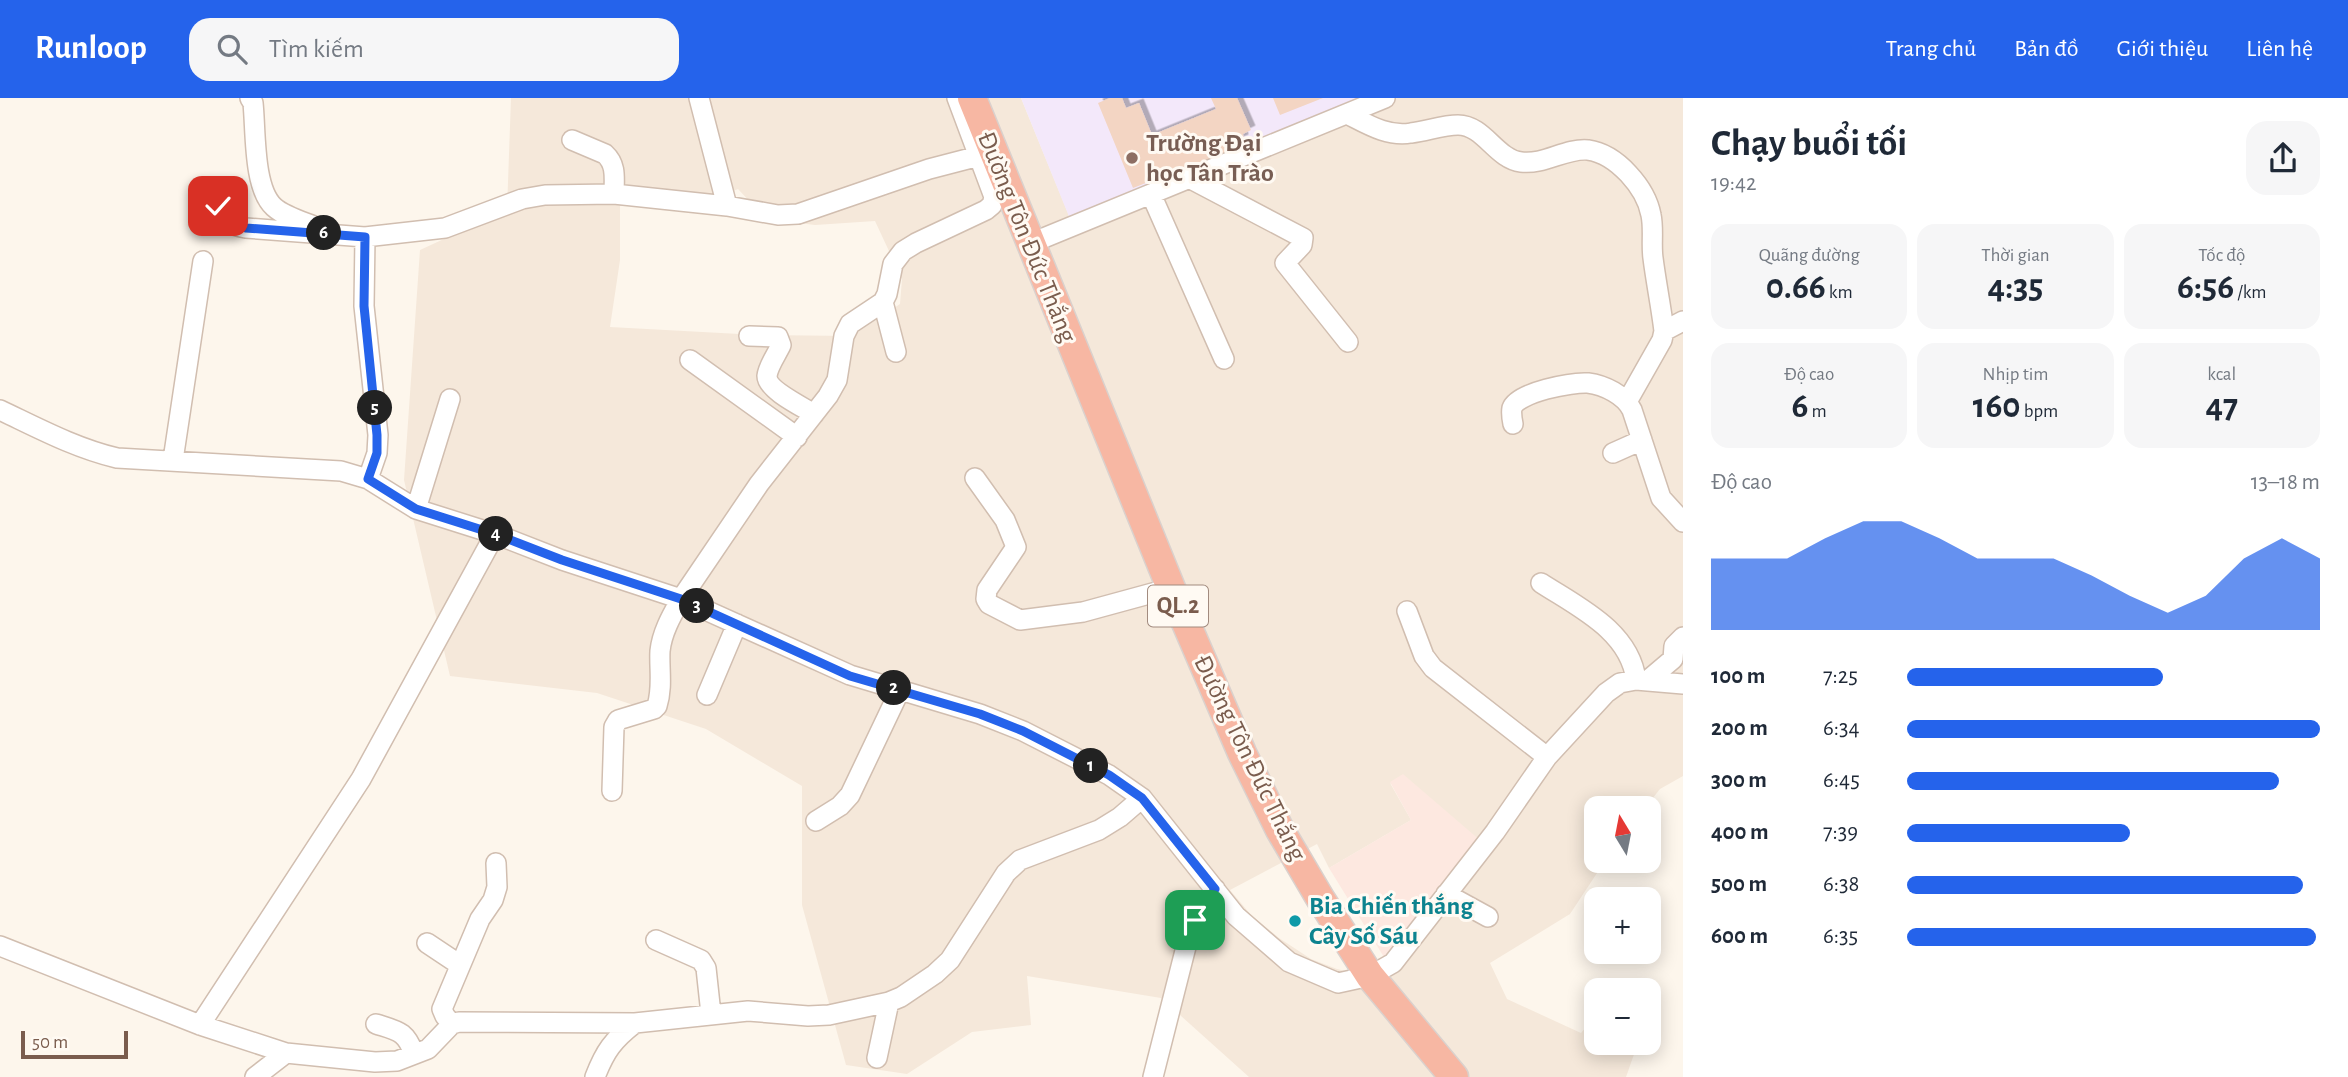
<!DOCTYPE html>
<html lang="vi">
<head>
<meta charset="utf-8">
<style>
  body { margin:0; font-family:"Alegreya Sans",sans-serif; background:#f6f6f7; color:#1f2937; height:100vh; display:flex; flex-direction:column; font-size:26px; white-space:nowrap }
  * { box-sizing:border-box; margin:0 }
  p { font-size:23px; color:#747a83 }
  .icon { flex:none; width:38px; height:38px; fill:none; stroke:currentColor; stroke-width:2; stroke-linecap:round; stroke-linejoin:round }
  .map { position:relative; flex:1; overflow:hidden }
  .panel { display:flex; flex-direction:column; background:#fff; width:665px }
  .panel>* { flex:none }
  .needle { width:46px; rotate:350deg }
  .fabs { position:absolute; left:1584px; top:698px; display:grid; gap:14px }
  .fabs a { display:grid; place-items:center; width:77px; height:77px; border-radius:14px; background:#fff; box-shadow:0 4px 18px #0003; font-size:35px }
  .scale { position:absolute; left:21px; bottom:18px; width:107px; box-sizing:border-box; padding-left:7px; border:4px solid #7a5c4d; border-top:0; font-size:19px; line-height:24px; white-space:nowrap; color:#7a5c4d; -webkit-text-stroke:5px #fffaf3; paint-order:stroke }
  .pin { position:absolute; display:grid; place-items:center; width:60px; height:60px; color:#fff; margin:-30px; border-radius:14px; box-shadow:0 4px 10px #0006 }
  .km { position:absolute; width:35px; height:35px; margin:-18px; border-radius:50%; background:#222; color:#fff; font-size:19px; line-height:35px; text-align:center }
  .round { display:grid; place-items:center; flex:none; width:74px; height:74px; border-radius:21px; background:#f6f6f7 }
  .summary { display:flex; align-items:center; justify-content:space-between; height:119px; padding:0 28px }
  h1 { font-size:38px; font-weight:700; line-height:52px }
  .metrics { display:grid; grid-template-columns:repeat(3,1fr); gap:10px; height:119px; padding:7px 28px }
  .metrics div { display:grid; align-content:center; border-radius:18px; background:#f6f6f7; text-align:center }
  .metrics b { font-size:35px; font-weight:700 }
  .metrics small { font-size:19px; font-weight:400 }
  .metrics p { font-size:19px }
  .chart { height:196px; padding:14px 28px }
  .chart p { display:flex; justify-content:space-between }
  .chart svg { width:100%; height:126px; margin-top:7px; fill:#2563eb; opacity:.7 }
  ul { padding:0 28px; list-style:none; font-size:23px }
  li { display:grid; grid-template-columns:112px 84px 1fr; align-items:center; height:52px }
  li i { height:18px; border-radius:9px; background:#2563eb }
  header { display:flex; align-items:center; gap:42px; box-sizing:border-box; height:98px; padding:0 35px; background:#2563eb; color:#fff }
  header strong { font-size:33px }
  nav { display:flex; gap:38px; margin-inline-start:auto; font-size:24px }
  .search { width:490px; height:63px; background:#f6f6f7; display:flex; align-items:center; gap:18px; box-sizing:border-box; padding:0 24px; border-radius:21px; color:#747a83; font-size:26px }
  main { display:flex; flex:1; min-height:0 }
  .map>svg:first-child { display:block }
</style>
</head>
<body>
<header>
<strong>Runloop</strong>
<div class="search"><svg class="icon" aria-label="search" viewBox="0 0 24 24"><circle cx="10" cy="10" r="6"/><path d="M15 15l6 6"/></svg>Tìm kiếm</div>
<nav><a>Trang chủ</a><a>Bản đồ</a><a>Giới thiệu</a><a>Liên hệ</a></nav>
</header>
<main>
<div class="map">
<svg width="1683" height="979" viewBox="0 0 1683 979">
  <defs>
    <filter id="shadow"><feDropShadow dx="4.5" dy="-4.5" stdDeviation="0" flood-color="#0004"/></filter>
  </defs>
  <rect width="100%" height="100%" fill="#fdf6ec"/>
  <path fill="#f5e8da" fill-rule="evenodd" d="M511 0H1021L1070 120 1370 0H1683V678L1660 691 1645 710H1596V763H1605L1570 816 1490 865 1507 901 1581 935 1596 917V945H1638L1626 979H1249L1161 900 1027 878 1031 927 972 934 907 976 846 967 802 807V688L706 631 597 595 450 578 404 382 420 152 507 112ZM738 91 766 121 815 127 875 123 902 181 900 206 852 238 758 237 610 229 620 162V108L705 104ZM1390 685 1480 743 1387 864 1362 877 1337 871 1311 861 1279 840 1251 817 1230 792 1317 746 1329 770 1411 722Z"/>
  <path fill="#fde8e0" d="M1403 676 1481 743 1387 864 1329 770 1411 722 1390 684Z"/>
  <path fill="#f3e8fa" d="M1021 0H1370L1070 121Z"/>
  <path fill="#f3d5c3" filter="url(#shadow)" d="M1110 0H1122L1126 10 1139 5 1152 37 1216 11 1211 0H1237L1251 32 1243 36 1244 41 1225 49 1227 55 1157 83 1156 81 1133 90 1098 5Z
    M1273 0H1323L1280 17Z"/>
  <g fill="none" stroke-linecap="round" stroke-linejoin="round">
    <defs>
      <path id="minor" d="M250 0 253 5C256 33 253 90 274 109 285 119 305 124 319 130
        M699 0 727 108
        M1347 16C1367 26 1387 39 1411 35 1427 33 1443 27 1458 27 1484 27 1496 61 1521 64 1545 67 1565 50 1588 52 1617 56 1646 90 1651 117 1654 131 1651 146 1653 160 1656 184 1661 208 1664 233L1662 242 1628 302
        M572 42 605 56C617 67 614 81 614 96
        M1189 80 1303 140 1302 147 1285 165 1348 244
        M1151 96 1224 261
        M218 108C226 126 228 126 246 130L365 139 445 130 522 101 545 97 614 96 727 108 778 117 798 116 929 71 979 58
        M365 139 364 208 378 337 377 355 368 381
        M1029 146 1385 0
        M883 204 896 254
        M1664 233 1683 223
        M749 238 778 239 781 247C777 256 768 268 767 278 767 292 803 309 814 316
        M690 262 797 339
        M0 312C38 330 75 350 117 360L341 373 368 381 416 411 495 436 562 462 681 501 850 577 980 616 1023 633 1109 677 1142 700 1236 818 1289 864 1338 885 1370 878 1393 865 1495 734 1547 659 1606 595 1620 585 1636 582 1683 586
        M1513 326C1512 321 1511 315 1512 310 1518 294 1572 284 1588 285 1604 287 1625 297 1632 312L1661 400 1683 424
        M1613 355 1642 342
        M173 362 203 163
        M975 380 1005 422 1016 449 987 492 986 501 989 506 1020 522 1083 514 1171 490
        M416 411 450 301
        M1541 485C1578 509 1630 533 1636 582
        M1407 513 1424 558 1433 570 1547 659
        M1647 583 1673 561 1674 548 1683 539
        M707 597 737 526
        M612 693 614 629 618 622 654 611 657 608C663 589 659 571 660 553 662 534 672 517 681 501L759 386 828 298 837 282 844 238 850 226 883 204 887 196 893 166 903 153 916 145 986 112 992 107 994 99 957 0
        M816 723 840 708 850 697 900 592
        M1446 796 1488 819
        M656 842 701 862 706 870 711 916
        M427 845 460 867
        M0 848 200 927 286 955 375 964 397 963 428 951 452 926 459 924 635 925 748 913 808 918 829 917 889 904 901 899 935 876 950 862 1006 775 1020 762 1099 732 1120 719 1142 700
        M376 926C398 933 406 933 414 956
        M452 926 445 918 442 911 480 821 493 802 497 789 496 765
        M200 927 361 681 495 436
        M877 960 889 904
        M255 979 286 955
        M595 979C605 953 613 942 635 925
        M1153 979 1190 833 1195 822 1215 791"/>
      <path id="highway" d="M972 0 1171 490 1242 655 1280 732 1320 800 1370 878 1454 979"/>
    </defs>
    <use href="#minor" stroke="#d1beb0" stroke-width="22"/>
    <use href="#highway" stroke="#dad1cd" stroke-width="31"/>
    <use href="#minor" stroke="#fff" stroke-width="19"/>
    <use href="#highway" stroke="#f7b7a3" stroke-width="28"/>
  </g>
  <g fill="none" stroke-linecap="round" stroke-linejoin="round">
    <defs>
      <path id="route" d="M218 108C226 126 228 126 246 130L365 139 364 208 377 337V355L368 381 416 411 495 436 562 462 681 501 850 578 980 616 1023 633 1109 677 1142 700 1215 791 1195 822"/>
    </defs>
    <use href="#route" stroke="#fff" stroke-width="14"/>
    <use href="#route" stroke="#2563eb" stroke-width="9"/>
  </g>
  <circle fill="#8d6e63" stroke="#fffaf3" stroke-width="2.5" cx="1132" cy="60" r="7"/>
  <circle fill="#0f9aa8" stroke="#fffaf3" stroke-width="2.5" cx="1295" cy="823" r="7"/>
  <g text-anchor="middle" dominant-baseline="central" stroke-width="6" stroke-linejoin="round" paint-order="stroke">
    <rect fill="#fffaf3" stroke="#a28b7f" stroke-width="2" x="1148" y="487.5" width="60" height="41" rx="5"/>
    <g font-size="24" font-weight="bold" fill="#7a5c4d">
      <text x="1178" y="508">QL.2</text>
    </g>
    <g font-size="26" font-weight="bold" fill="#785e54" stroke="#fffaf3" text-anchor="start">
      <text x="1146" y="45">Trường Đại<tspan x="1146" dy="30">học Tân Trào</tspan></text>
    </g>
    <g font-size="26" fill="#7a5c4d" stroke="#fffaf3">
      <text transform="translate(1027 139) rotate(68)">Đường Tôn Đức Thắng</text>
      <text transform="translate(1250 660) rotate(64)">Đường Tôn Đức Thắng</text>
    </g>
    <g font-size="26" font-weight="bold" fill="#0d838f" stroke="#fffaf3" text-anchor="start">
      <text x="1309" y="808">Bia Chiến thắng<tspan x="1309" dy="30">Cây Số Sáu</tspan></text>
    </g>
  </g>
</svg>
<div class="fabs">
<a><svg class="needle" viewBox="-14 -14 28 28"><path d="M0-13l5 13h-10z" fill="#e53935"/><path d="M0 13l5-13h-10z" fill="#747a83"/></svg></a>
<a>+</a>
<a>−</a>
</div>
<div class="scale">50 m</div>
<div class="pin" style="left:1195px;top:822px;background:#1e9e55"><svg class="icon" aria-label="arrive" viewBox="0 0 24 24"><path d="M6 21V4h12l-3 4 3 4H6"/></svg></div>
<div class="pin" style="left:218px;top:108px;background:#d93025"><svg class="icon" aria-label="check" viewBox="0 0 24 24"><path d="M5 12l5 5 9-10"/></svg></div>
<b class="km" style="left:1091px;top:668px">1</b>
<b class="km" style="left:894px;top:590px">2</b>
<b class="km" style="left:697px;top:508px">3</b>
<b class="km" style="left:496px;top:436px">4</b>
<b class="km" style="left:375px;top:310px">5</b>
<b class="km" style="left:324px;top:135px">6</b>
</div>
<section class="panel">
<div class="summary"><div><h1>Chạy buổi tối</h1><p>19:42</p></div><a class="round"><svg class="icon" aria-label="share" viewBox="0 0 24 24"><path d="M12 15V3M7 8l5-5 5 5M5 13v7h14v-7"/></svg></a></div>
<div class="metrics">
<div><p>Quãng đường</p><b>0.66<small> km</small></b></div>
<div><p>Thời gian</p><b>4:35</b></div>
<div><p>Tốc độ</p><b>6:56<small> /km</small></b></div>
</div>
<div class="metrics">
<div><p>Độ cao</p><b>6<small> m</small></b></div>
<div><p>Nhịp tim</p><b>160<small> bpm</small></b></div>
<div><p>kcal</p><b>47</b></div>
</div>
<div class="chart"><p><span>Độ cao</span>13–18 m</p>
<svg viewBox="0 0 160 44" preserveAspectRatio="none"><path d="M0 44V19L10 19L20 19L30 12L40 6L50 6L60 12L70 19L80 19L90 19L100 25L110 32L120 38L130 32L140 19L150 12L160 19V44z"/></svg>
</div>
<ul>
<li><b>100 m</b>7:25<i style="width:62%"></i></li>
<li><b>200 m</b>6:34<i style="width:100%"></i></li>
<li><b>300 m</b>6:45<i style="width:90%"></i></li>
<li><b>400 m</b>7:39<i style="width:54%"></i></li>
<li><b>500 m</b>6:38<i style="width:96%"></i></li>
<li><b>600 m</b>6:35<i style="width:99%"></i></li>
</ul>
</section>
</main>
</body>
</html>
